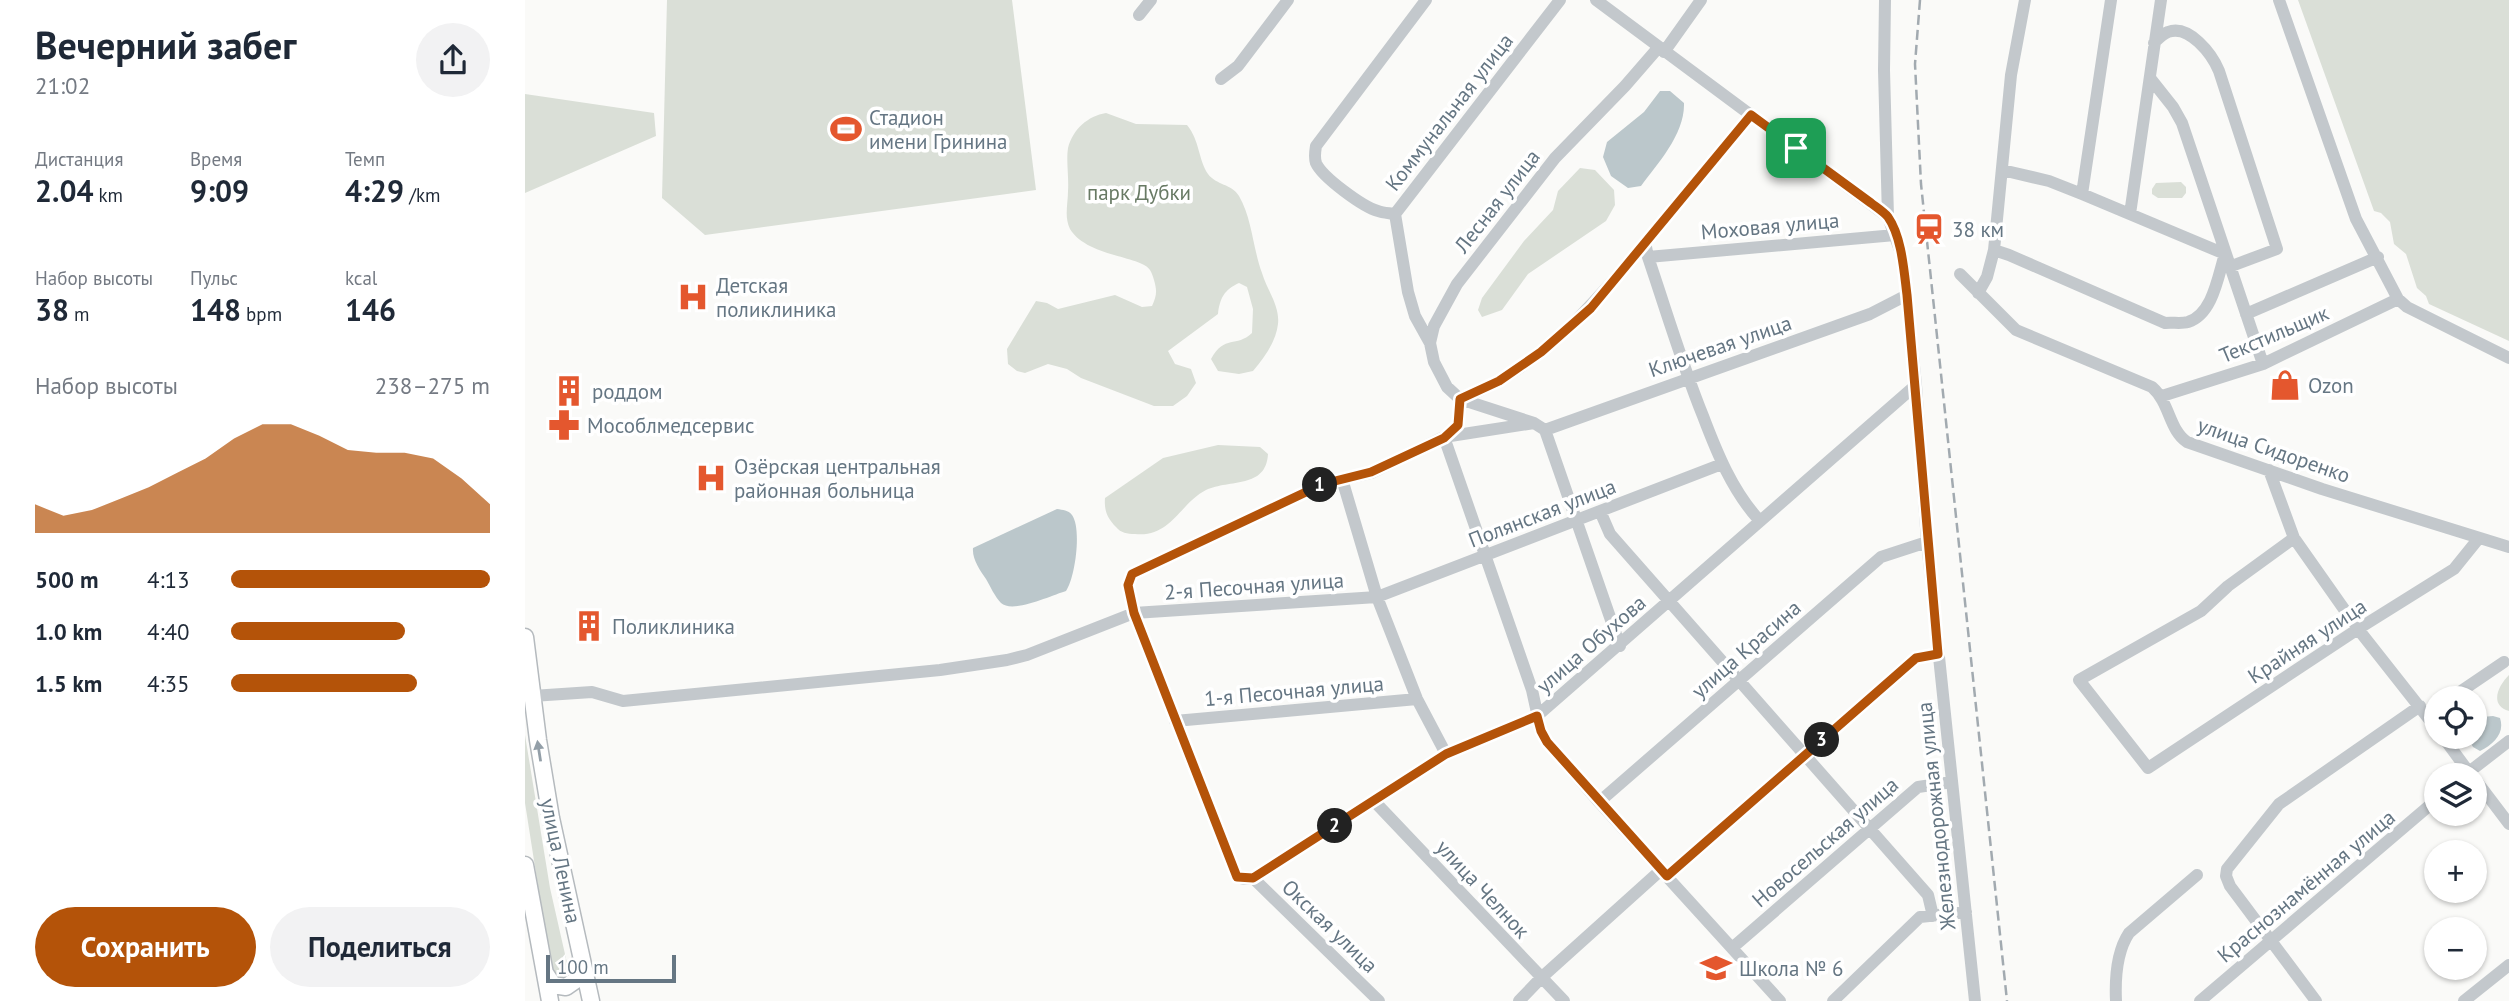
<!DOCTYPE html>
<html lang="ru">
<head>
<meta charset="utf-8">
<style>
  body { margin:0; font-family:"PT Sans",sans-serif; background:#f2f2f3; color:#1f2937; height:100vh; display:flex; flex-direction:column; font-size:26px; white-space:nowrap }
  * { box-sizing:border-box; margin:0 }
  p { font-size:23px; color:#747a83 }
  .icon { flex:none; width:38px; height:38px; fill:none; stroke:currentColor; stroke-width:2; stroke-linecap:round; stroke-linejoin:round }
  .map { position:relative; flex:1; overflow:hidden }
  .details { display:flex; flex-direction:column; background:#fff; width:525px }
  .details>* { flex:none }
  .tools { position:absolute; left:1899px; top:686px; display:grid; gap:14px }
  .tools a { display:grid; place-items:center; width:63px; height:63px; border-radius:50%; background:#fff; box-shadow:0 2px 5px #0004; font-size:35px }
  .scale { position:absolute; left:21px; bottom:18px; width:130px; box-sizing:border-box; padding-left:7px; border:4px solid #657683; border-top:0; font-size:19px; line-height:24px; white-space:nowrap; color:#657683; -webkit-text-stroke:5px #fff; paint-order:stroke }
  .pin { position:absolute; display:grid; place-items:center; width:60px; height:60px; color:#fff; margin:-30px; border-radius:14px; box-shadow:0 4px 10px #0006 }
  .km { position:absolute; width:35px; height:35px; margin:-18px; border-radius:50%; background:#222; color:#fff; font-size:19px; line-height:35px; text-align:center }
  .round { display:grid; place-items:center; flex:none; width:74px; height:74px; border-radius:37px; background:#f2f2f3 }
  .head { display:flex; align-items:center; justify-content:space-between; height:119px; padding:0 35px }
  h1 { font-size:38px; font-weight:700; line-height:52px }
  .metrics { display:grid; grid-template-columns:repeat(3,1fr); gap:10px; height:119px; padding:7px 35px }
  .metrics div { display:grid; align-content:center }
  .metrics b { font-size:30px; font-weight:700 }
  .metrics small { font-size:19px; font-weight:400 }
  .metrics p { font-size:19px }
  .chart { height:196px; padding:14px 35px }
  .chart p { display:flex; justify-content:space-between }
  .chart svg { width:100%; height:126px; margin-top:7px; fill:#b45309; opacity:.7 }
  .action { display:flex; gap:14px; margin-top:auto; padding:14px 35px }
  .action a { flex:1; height:80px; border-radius:42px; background:#b45309; color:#fff; font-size:28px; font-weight:700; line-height:80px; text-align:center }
  .action a+a { background:#f2f2f3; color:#1f2937 }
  ul { padding:0 35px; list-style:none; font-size:23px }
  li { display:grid; grid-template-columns:112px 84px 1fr; align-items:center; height:52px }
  li i { height:18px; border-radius:9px; background:#b45309 }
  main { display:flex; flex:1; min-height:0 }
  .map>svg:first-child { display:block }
</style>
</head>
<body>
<main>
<section class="details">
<div class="head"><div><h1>Вечерний забег</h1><p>21:02</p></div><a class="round"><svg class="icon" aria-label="share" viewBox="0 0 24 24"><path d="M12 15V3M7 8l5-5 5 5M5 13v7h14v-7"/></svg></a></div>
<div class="metrics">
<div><p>Дистанция</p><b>2.04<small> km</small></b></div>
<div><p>Время</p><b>9:09</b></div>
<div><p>Темп</p><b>4:29<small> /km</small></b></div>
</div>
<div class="metrics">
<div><p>Набор высоты</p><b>38<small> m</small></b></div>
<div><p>Пульс</p><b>148<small> bpm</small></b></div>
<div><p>kcal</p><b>146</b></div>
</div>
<div class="chart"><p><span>Набор высоты</span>238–275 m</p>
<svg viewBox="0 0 160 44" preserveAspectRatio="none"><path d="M0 44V34L10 38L20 36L30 32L40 28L50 23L60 18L70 11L80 6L90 6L100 10L110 15L120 16L130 16L140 18L150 25L160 34V44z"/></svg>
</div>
<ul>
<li><b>500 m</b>4:13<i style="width:100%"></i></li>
<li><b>1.0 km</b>4:40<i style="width:67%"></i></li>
<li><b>1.5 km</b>4:35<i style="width:72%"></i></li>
</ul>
<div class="action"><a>Сохранить</a><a>Поделиться</a></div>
</section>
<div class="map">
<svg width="1984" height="1001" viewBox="0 0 1984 1001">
  <rect width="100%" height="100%" fill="#fafaf8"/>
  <path fill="#dadfd7" d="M142 0H487L511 190 180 235 137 198Z
    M1773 0H1984V341L1904 304 1901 296 1892 288 1881 254 1869 244 1865 222 1856 213 1849 211Z
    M0 94 129 113 131 136 0 193Z
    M581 113 611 124 662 125C675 141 673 159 683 174 691 185 707 184 714 196 727 218 728 249 737 273 742 290 755 306 753 324 751 342 739 358 728 371L714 374 693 371 686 359C700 334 711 348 727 333L728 309 722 287 714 283C699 290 695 298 693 314L643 351 650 364 666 369 671 383 662 396 648 406H629L556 378 542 369 523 364 500 373 492 371 483 364 482 349 511 301 522 303 533 309 590 295 617 307 627 306C632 295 632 291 629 280 628 277 627 273 625 270 617 256 562 257 545 229 539 217 543 204 543 191 544 178 541 160 543 148 548 129 563 116 581 113Z
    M1055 168 1070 170 1089 190 1090 205 1081 221 1003 274 977 310 957 317 953 310 957 298 999 241 1028 210 1033 191Z
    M1656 182 1661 187V193L1657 198H1633L1627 194V189L1631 183Z
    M693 445 735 447 743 454C741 489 705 479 681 490 655 503 646 538 610 534 602 534 596 533 591 527 582 518 579 510 580 498L638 458Z
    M1984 675V711C1964 705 1973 686 1984 675Z
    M0 735 25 888 42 963 43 970 40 976 35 978 29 977 26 969 0 803Z"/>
  <path fill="#bbc7cb" d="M1135 91H1145L1159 103C1160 134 1133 163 1116 186L1103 188 1086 176 1078 157 1082 142 1119 112Z
    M532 509C538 510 543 510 547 515 557 529 550 578 541 591 527 595 488 614 476 603 470 597 465 586 461 579 455 570 447 559 448 548Z
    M1968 716 1975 718C1980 733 1969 744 1955 751L1948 747 1943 738 1950 737V725L1957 717Z"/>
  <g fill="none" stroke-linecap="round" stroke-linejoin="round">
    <defs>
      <path id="major" d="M0 637 13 740 26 818 66 1001
        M0 865 25 1001
        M20 973 28 985 41 987 51 980 55 962"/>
    </defs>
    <use href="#major" stroke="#b5babe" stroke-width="19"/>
    <path stroke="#c3c8cc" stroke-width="12" d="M1071 0 1363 217
      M1360 0 1359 70 1363 217 1376 253 1379 269 1391 385 1402 542 1450 1001
      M1754 0 1831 219 1873 299 1882 307 1984 358
      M614 15 626 0
      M1629 43C1633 39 1637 34 1643 32 1664 24 1687 54 1694 71L1752 249 1704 267
      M1139 52 1176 0
      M1625 78 1648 107 1657 123 1738 364
      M696 79 713 66 763 0
      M1226 115C1193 155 1160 194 1127 234 1073 299 1017 369 935 399L933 425 919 437 846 473 798 484 607 574 603 585 609 613 712 877 719 879 728 878 921 754 1012 716 1391 385
      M1557 194 1586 0
      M870 214C865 213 858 213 853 211 838 207 797 177 791 163 789 157 790 152 791 146L901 0
      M870 214 1035 0
      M870 214 883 292 890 316 905 343
      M1605 214 1636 0
      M1120 242 1123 257C1141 310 1157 364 1178 416 1192 453 1207 490 1234 520
      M1469 250 1484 255 1640 323C1647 322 1656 324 1663 322 1688 314 1693 276 1700 254L1557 194 1524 181 1477 170
      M1123 257 1370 235
      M1435 274 1491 330 1627 387C1645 403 1644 430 1662 442L1797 489 1984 547
      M1453 293 1462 277 1469 250 1486 75 1500 0
      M1721 314 1853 257
      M1637 396 1738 364 1873 299
      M1009 423 919 437 1007 690 1016 731 1022 742 1074 802 1255 1001
      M1020 430 1009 423 935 399 922 387 909 362 905 343 909 326 932 284 1030 158 1100 86 1133 48
      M1020 430 1345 314 1382 295
      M1020 430 1095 646
      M1744 470 1769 538 1833 629 1911 728
      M817 479 852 597 892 699 921 754
      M1075 511 1085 534 1403 895 1408 916
      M1769 538 1703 586 1676 611 1554 680 1623 768 1833 629 1929 569 1954 538
      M7 696 67 692 98 701 415 670 482 660 502 655 609 613 852 597 1197 464
      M1926 698 1979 662
      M650 721 892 699
      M1918 737 1946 775
      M1940 775 1984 741
      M1950 779 1984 824
      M849 801 1039 1001
      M1074 802 1356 557 1402 542
      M1142 876 1391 658 1413 654
      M728 878 854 1001
      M1207 948 1393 787 1427 782
      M994 1001 1016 978 1136 870
      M1308 1001 1395 917 1441 912
      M1591 1001C1590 979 1592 951 1604 933L1672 875
      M1675 1001 1911 800
      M1791 1001 1705 886 1701 876 1702 869 1754 804 1895 706
      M1939 1001 1984 965"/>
    <use href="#major" stroke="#fff" stroke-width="16"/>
    <path stroke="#a2aab0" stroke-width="2.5" stroke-dasharray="10 5" stroke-linecap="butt" d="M1395 0 1390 64 1396 184 1482 1001"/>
  </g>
  <defs><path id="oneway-solid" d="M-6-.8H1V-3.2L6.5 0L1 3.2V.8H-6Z" transform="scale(1.75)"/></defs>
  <use fill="#939fa8" href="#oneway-solid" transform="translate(14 751) rotate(-99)"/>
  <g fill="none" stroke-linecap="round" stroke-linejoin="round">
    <defs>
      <path id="route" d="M1226 115 1346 203C1351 207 1359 212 1363 217 1377 237 1379 272 1382 295L1413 654 1391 658 1142 876 1022 742 1016 731 1012 716 921 754 728 878 712 877 609 613 603 585 607 574 798 484 846 472 919 438 933 425 935 399 974 381 1016 352 1066 308Z"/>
    </defs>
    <use href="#route" stroke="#fff" stroke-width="14"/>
    <use href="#route" stroke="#b45309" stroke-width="9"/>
  </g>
  <defs>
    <symbol id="stadium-bare" viewBox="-9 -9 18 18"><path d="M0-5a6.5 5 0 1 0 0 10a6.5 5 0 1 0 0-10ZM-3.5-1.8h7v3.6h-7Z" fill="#e4572e" stroke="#fff" stroke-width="2.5" paint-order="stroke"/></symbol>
    <symbol id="station-bare" viewBox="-9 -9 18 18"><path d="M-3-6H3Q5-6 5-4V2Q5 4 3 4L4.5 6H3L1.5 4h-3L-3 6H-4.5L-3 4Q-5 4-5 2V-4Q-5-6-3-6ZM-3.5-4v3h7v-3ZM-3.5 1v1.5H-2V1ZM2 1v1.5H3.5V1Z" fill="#e4572e" stroke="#fff" stroke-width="2.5" paint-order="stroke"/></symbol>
    <symbol id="hospital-bare" viewBox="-9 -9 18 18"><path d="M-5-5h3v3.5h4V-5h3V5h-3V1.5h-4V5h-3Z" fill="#e4572e" stroke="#fff" stroke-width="2.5" paint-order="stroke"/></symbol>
    <symbol id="shop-bare" viewBox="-9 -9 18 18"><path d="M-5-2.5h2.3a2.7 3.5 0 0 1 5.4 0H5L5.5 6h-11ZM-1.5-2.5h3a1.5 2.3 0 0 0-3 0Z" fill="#e4572e" stroke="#fff" stroke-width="2.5" paint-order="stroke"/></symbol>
    <symbol id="building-bare" viewBox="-9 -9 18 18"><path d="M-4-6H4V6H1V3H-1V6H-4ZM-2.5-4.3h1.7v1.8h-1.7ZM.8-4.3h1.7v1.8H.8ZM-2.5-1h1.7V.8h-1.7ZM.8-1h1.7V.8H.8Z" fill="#e4572e" stroke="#fff" stroke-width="2.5" paint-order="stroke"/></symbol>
    <symbol id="pharmacy-bare" viewBox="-9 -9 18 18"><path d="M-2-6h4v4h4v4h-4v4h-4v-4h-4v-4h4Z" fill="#e4572e" stroke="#fff" stroke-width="2.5" paint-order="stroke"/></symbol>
    <symbol id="school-bare" viewBox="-9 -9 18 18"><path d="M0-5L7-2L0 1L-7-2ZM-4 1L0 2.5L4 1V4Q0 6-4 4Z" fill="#e4572e" stroke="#fff" stroke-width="2.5" paint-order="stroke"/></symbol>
  </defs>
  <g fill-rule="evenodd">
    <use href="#stadium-bare" x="299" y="107" width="44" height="44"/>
    <use href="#station-bare" x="1382" y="207" width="44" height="44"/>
    <use href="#hospital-bare" x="146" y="275" width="44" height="44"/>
    <use href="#shop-bare" x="1738" y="363" width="44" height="44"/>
    <use href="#building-bare" x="22" y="369" width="44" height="44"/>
    <use href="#pharmacy-bare" x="17" y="403" width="44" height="44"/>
    <use href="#hospital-bare" x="164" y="456" width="44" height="44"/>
    <use href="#building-bare" x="42" y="604" width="44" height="44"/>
    <use href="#school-bare" x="1169" y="946" width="44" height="44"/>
  </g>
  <g text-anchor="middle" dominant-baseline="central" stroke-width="7" stroke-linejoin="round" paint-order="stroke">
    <g font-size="21" fill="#657683" stroke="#fff">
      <text transform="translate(924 112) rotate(-52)">Коммунальная улица</text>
      <text transform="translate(972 201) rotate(-52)">Лесная улица</text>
      <text transform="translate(1245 226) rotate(-5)">Моховая улица</text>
      <text transform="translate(1749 334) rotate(-23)">Текстильщик</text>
      <text transform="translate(1195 346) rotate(-19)">Ключевая улица</text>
      <text transform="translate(1749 450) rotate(19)">улица Сидоренко</text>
      <text transform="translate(1017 513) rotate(-21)">Полянская улица</text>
      <text transform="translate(729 586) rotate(-4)">2-я Песочная улица</text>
      <text transform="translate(1782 641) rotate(-33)">Крайняя улица</text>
      <text transform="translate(1066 644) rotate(-41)">улица Обухова</text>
      <text transform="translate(1221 649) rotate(-41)">улица Красина</text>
      <text transform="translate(769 691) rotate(-5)">1-я Песочная улица</text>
      <text transform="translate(1411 816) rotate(-96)">Железнодорожная улица</text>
      <text transform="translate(1300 842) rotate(-41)">Новосельская улица</text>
      <text transform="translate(36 861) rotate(78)">улица Ленина</text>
      <text transform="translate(1781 886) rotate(-40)">Краснознамённая улица</text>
      <text transform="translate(958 889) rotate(47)">улица Челнок</text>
      <text transform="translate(805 926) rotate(44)">Окская улица</text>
    </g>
    <g font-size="21" fill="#657683" stroke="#fff" text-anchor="start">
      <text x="344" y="117">Стадион<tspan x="344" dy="24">имени Гринина</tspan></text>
      <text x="1427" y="229">38 км</text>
      <text x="191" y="285">Детская<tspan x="191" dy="24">поликлиника</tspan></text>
      <text x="1783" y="385">Ozon</text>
      <text x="67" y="391">роддом</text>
      <text x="62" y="425">Мособлмедсервис</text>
      <text x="209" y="466">Озёрская центральная<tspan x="209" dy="24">районная больница</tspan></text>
      <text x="87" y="626">Поликлиника</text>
      <text x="1214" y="968">Школа № 6</text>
    </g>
    <g font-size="21" fill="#687a64" stroke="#fff">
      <text x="614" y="192">парк Дубки</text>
    </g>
  </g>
</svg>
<div class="tools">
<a><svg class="icon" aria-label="locate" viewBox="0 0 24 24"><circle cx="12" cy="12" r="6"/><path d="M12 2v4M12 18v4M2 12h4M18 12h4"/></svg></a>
<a><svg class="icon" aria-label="layers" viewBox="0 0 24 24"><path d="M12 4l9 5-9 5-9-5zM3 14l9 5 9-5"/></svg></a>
<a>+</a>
<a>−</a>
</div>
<div class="scale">100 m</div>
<div class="pin" style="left:1271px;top:148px;background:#1e9e55"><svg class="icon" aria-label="arrive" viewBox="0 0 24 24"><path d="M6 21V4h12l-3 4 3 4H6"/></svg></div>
<b class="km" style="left:795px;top:485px">1</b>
<b class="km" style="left:810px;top:826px">2</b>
<b class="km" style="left:1297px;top:740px">3</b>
</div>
</main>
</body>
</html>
